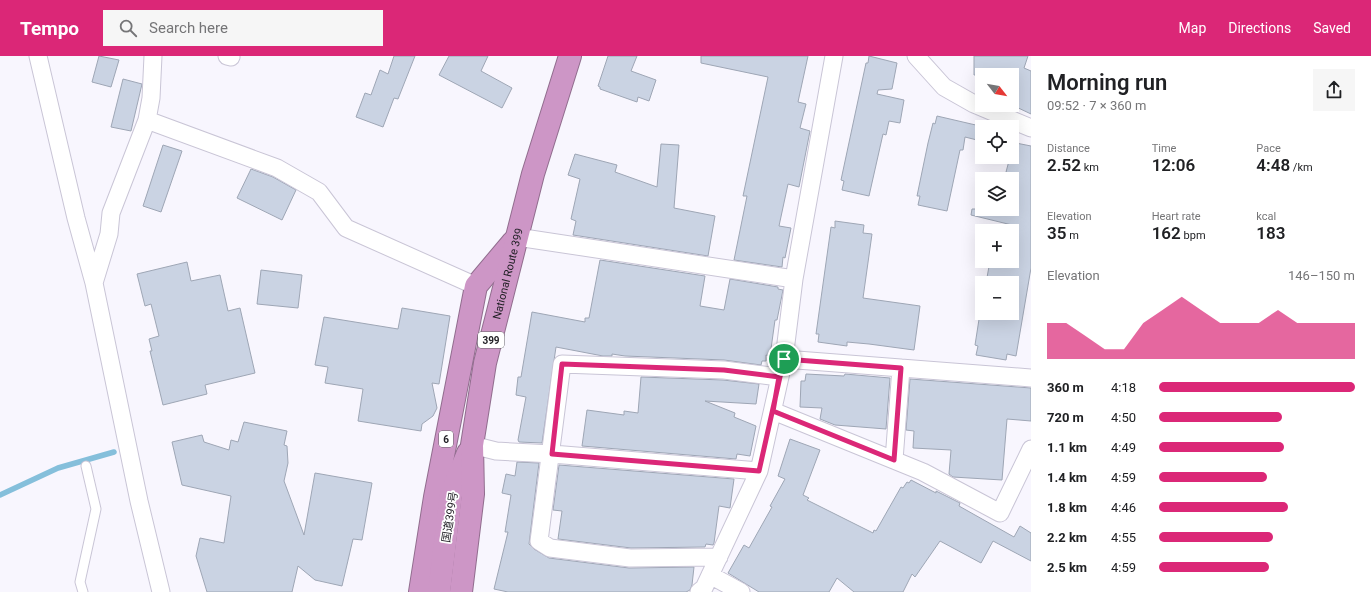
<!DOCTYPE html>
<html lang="en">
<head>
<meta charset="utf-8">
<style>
  body { margin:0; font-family:Roboto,"Noto Sans JP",sans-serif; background:#f6f6f6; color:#202124; height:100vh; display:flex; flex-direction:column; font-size:15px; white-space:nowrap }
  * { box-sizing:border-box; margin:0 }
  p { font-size:13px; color:#757577 }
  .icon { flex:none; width:22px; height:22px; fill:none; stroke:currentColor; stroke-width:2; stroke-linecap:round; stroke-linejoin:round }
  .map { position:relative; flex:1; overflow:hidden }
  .panel { display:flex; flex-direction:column; background:#fff; width:340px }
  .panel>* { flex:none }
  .needle { width:26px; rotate:121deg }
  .controls { position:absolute; left:975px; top:12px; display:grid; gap:8px }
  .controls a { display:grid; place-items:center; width:44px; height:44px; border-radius:0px; background:#fff; box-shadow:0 4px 16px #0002; font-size:20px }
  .pin { position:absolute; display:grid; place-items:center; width:34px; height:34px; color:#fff; margin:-17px; border:2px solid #fff; border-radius:50%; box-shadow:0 1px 4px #0007 }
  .round { display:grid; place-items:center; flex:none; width:42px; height:42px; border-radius:0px; background:#f6f6f6 }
  .headline { display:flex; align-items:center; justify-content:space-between; height:68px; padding:0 16px }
  h1 { font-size:22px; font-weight:600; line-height:30px }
  .figures { display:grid; grid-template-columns:repeat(3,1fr); gap:6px; height:68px; padding:4px 16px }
  .figures div { display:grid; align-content:center }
  .figures b { font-size:17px; font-weight:600 }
  .figures small { font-size:11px; font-weight:400 }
  .figures p { font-size:11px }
  .chart { height:112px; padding:8px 16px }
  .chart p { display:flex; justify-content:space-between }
  .chart svg { width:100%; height:72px; margin-top:4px; fill:#db2777; opacity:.7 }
  ul { padding:0 16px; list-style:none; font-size:13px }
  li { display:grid; grid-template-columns:64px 48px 1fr; align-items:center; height:30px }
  li i { height:10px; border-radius:5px; background:#db2777 }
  header { display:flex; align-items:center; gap:24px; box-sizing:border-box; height:56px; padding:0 20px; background:#db2777; color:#fff }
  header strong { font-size:19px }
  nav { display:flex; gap:22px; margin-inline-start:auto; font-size:14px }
  .search { width:280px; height:36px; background:#f6f6f6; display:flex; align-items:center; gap:10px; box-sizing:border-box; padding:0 14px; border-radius:0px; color:#757577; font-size:15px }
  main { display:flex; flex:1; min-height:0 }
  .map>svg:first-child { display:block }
</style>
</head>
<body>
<header>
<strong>Tempo</strong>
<div class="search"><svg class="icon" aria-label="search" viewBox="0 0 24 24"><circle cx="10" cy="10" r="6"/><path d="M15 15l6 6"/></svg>Search here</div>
<nav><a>Map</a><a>Directions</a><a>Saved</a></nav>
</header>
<main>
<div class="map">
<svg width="1031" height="536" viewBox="0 0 1031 536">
  <rect width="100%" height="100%" fill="#f8f6fe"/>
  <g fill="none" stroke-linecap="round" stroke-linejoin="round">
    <path stroke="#85bfdb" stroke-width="5.5" d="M0 439 58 412 114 396"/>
  </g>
  <path fill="#cad3e3" stroke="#9ea6b5" d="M99 0 119 4 111 31 92 26Z
    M394 0H415L398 43 394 42 383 71 356 61 365 37 371 39 380 14 388 18Z
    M449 0H488L481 15 512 32 502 52 439 19Z
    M608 0H637L631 15 656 24 649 45 638 41 637 46 600 33V31L598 30Z
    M701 0H808L798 46 806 48 800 72 810 75 799 131 788 128 779 170 791 172 785 202 783 201 782 211 734 204 747 140H743L768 21 701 7Z
    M869 0 897 7 892 33 878 34 877 38 904 44 900 67 889 65 886 79 883 78 869 140 842 134 844 125 841 124 866 7H868Z
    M974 0H1028L1024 12 1031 15V58L1012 49V19H974Z
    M123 23 142 28 131 75 111 71Z
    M937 60 980 70 977 84 965 81 963 94H960L947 155 918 149 920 140H917L928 87 933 67 935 68Z
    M1016 87 1031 90V212L1016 300 1007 298 1006 304 976 299 978 290 975 289 980 257H1012V227H986L990 205H1012V169L971 159 972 153H1012V123H1007L1009 117 1006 116 1010 101H1012V93H1014Z
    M661 88 679 89 674 152 715 160 708 200 573 179 576 165 571 163 580 123 568 119 575 98 617 109 615 116 657 131Z
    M163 89 182 95 161 156 143 150Z
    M251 113 273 121 296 134 282 164 237 142Z
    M835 165 864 169 863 177 872 178 863 242 920 250 914 294 869 288 847 286V290L818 286 819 278H816L831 171 835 172Z
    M600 204 705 220 700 250 724 254 730 223 778 231V233L783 234 777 264H775L770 300 766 299V305H762L761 309 724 304 625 300 612 298V300H603L556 291 542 387 519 386 518 384 526 341 516 339 518 321H521L532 256 585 266V262H589Z
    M187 206 191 225 220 219 228 255 240 252 255 317 205 329 207 338 163 349 150 295H152L149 283 159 280 151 248 145 250 137 218Z
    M261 214 302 219 298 252 257 248Z
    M402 252 450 260 439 328 432 327 437 352 433 360 422 368 421 375 358 365 363 333 325 327 328 311 315 309 324 261 398 273Z
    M806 318 844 320 845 318 890 322 886 373 835 369 820 363 822 352 800 351 801 325H805Z
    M641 321 723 324 759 328 756 348 705 345 735 357 734 361 756 370 750 400 737 398 736 403 582 390 587 354 624 359V355L638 357Z
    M910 323 1031 332V365L1007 363 1002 424 953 421 949 418 951 394 913 392 914 375 906 374Z
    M244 366 287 375 284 389 287 390 288 407 284 425 304 479 315 417 372 427 362 484 353 483 342 530 315 524 298 510 292 536H207L196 500 200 482 224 487 231 440 182 429 172 386 202 379 204 386 229 394 231 384 238 386Z
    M790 383 820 394 803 439 809 442 807 444 873 477 874 474 876 475 901 431 903 432 907 426 909 427 911 424 936 437V435L960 447 959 450 1014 481 1020 470 1031 477V505L993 485 981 507 940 485 915 521 912 518 903 536H854L837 522 829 536H759L728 517 744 489 749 492 772 451 770 450 785 423 778 420Z
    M517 406 539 407 529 488 534 493 549 502 629 512 694 511 692 529 690 534 686 536H508L494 533 508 476H505L511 439 502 437 506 418 515 420Z
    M559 409 734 423 730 452 719 450 714 487 713 489 706 488 705 491 631 492 558 483 562 455 553 454Z"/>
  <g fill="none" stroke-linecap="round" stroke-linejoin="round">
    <defs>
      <path id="lane" d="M83 536 80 526 96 453 86 410"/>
      <path id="street" d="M38 0 76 162 94 227 139 445 161 536
        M227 0 231 1
        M916 0 944 31 974 48 1031 72
        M147 64 277 112 319 136 346 172 476 230
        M517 181 794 223
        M94 227 109 178 111 157 147 64 151 42 153 0
        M784 303 1031 322
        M773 355 923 416 1000 457 1031 393
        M472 389 496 395 552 398 759 415
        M894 404 901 312
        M719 501 630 502 550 492 539 485 562 308 724 314 779 321
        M710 519 741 536
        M699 536 704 532 759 415 784 303 794 223 834 0"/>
      <g id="highway">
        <path d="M420 536 435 441 476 230 513 186"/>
        <path d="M439 536 451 438 468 397"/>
        <path id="s1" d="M461 536 473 438 472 389 485 307 533 118 570 0"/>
      </g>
    </defs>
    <use href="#lane" stroke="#c9c5d6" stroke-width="11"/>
    <use href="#street" stroke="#c9c5d6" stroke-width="19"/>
    <use href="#highway" stroke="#916d8e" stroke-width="24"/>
    <use href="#lane" stroke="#fff" stroke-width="9"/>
    <use href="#street" stroke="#fff" stroke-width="17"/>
    <use href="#highway" stroke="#cd96c6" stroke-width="22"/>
  </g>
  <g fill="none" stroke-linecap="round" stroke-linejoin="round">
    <defs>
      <path id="route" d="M784 303 759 415 552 398 562 308 724 314 779 321 773 355 894 404 901 312 784 303"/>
    </defs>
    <use href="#route" stroke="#fff" stroke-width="8"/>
    <use href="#route" stroke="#db2777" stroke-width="5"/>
  </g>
  <g text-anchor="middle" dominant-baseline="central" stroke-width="3.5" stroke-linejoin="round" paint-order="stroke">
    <g fill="#fff" stroke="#646367" stroke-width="1">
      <rect x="478" y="276" width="26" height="16" rx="3"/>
      <rect x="439" y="375" width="14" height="16" rx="3"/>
    </g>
    <g font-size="10" font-weight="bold" fill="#222026">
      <text x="491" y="284">399</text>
      <text x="446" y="383">6</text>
    </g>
    <g font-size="11" fill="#222026" stroke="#fff">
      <text stroke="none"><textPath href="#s1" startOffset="323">National Route 399</textPath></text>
      <text transform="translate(450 461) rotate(-81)">国道399号</text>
    </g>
  </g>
</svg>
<div class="controls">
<a><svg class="needle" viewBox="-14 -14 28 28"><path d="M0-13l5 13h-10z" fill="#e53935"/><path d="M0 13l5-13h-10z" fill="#757577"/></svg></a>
<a><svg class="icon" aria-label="locate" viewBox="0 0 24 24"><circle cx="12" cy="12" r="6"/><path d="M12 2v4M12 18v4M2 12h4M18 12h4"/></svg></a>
<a><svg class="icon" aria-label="layers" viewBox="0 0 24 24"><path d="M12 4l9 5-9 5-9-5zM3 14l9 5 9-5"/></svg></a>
<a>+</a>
<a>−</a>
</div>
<div class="pin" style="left:784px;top:303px;background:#1e9e55"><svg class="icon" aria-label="arrive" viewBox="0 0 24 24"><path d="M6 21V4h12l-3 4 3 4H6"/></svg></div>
</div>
<section class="panel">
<div class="headline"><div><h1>Morning run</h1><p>09:52 · 7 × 360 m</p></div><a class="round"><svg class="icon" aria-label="share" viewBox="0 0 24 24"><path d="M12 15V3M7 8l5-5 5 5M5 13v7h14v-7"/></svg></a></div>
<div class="figures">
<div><p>Distance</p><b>2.52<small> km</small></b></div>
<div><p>Time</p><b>12:06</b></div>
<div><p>Pace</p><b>4:48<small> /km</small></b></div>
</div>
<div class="figures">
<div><p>Elevation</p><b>35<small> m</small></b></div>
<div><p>Heart rate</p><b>162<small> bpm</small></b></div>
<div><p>kcal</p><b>183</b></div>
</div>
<div class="chart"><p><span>Elevation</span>146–150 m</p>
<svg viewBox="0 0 160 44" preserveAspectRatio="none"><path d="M0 44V22L10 22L20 30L30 38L40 38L50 22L60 14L70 6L80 14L90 22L100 22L110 22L120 14L130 22L140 22L150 22L160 22V44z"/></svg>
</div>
<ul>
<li><b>360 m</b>4:18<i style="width:100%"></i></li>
<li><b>720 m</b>4:50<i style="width:63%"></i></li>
<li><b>1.1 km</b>4:49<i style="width:64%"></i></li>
<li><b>1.4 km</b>4:59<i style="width:55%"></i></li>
<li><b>1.8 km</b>4:46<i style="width:66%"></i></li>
<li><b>2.2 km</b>4:55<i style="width:58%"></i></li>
<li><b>2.5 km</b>4:59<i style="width:56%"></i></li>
</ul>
</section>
</main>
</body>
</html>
